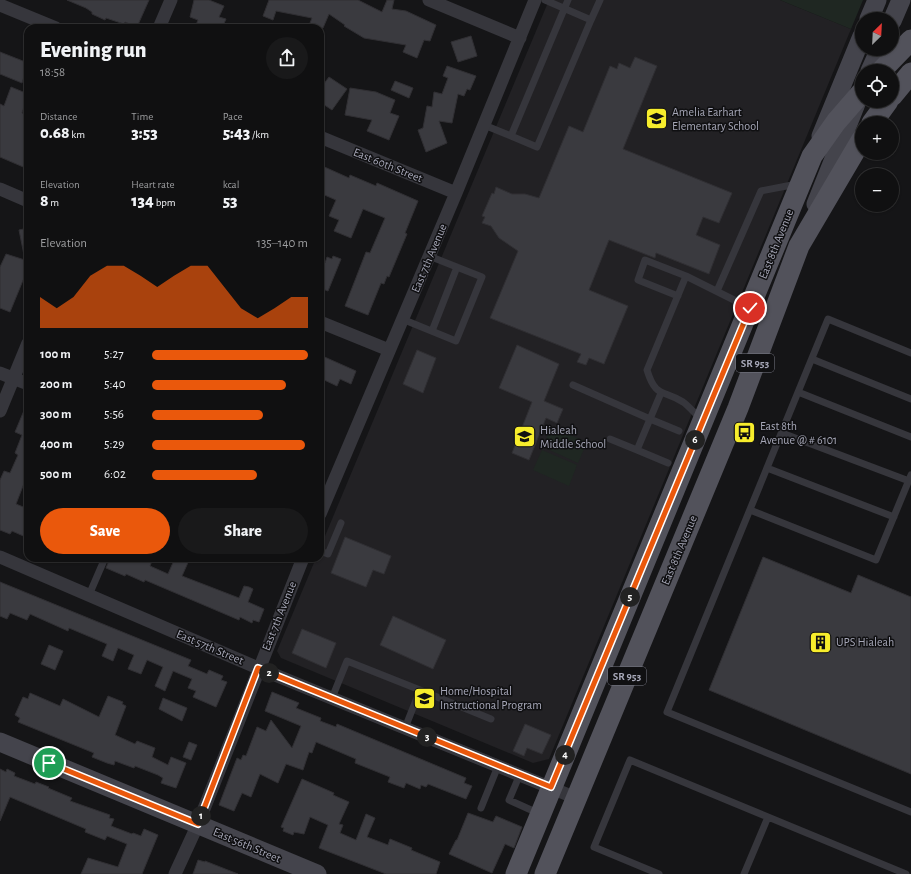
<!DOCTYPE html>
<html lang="en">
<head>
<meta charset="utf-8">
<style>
  body { margin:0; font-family:"Alegreya Sans",sans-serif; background:#19191a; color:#f1f3f6; height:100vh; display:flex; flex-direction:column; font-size:15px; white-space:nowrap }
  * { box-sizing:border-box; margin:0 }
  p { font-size:13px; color:#9c9d9f }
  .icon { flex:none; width:22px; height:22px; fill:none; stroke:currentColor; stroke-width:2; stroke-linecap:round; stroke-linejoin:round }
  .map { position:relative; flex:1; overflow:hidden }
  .panel { position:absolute; left:24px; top:24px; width:300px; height:538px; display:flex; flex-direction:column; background:#101011; border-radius:12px; box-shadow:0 1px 3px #0004,0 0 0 1px #303031 }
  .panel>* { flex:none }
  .needle { width:26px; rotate:24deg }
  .fabs { position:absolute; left:855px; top:12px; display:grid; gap:8px }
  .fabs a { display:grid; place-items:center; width:44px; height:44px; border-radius:50%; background:#101011; box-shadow:0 1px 3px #0004,0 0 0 1px #303031; font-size:20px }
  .pin { position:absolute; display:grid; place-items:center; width:34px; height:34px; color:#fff; margin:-17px; border:2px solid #fff; border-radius:50%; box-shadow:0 1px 4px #0007 }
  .km { position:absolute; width:20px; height:20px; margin:-10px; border-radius:50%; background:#222; color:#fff; font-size:11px; line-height:20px; text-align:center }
  .round { display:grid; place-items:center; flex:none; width:42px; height:42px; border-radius:21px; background:#19191a }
  .overview { display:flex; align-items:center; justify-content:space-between; height:68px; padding:0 16px }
  h1 { font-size:22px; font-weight:800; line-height:30px }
  .stats { display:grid; grid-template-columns:repeat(3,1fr); gap:6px; height:68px; padding:4px 16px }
  .stats div { display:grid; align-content:center }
  .stats b { font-size:17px; font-weight:800 }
  .stats small { font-size:11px; font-weight:400 }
  .stats p { font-size:11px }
  .chart { height:112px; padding:8px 16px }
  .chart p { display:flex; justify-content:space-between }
  .chart svg { width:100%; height:72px; margin-top:4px; fill:#ea580c; opacity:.7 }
  .action { display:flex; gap:8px; margin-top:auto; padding:8px 16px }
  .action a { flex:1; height:46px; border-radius:24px; background:#ea580c; color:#fff; font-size:16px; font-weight:800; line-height:46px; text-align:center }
  .action a+a { background:#19191a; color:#f1f3f6 }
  ul { padding:0 16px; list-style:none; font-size:13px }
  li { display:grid; grid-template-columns:64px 48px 1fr; align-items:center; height:30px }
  li i { height:10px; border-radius:5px; background:#ea580c }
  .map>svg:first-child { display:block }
</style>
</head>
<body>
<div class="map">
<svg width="911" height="874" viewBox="0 0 911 874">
  <rect width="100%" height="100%" fill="#151517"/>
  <path fill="#222124" d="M549 0H780L851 29 549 759 533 763 281 658 277 651 316 558H320V548Z"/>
  <path fill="#1f2722" d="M780 0H863L851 29Z
    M551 427 587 442 578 463 543 447Z
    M542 450 577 465 569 486 533 470Z"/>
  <path fill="#3a3a3f" stroke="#302f33" d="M67 0H149L137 27 125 22 124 24 106 18 105 20 92 14V12L86 8Z
    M194 0H209L224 6 219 17 226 19 222 28H199L196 25 198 20 190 17Z
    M269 0H358L382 12 387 0H394L392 9 406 11 436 25 430 41 424 40 417 58 403 52 406 45 364 38 344 26 345 25 329 14 323 28H308L312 18 276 11 273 20 263 16Z
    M471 36 477 56 458 62 451 42Z
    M0 52 28 63 22 83 0 74Z
    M635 57 657 66 623 149 732 193 719 223 703 217 696 235 720 245 709 274 656 253 655 258 609 240 589 290 628 306 604 364 589 358 586 365 577 362 581 354 490 318 518 251 499 238 491 226 482 223 485 217 482 216 492 193 494 194 496 187 512 194H525L539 198 569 126 583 132 610 66 617 69 619 63 630 68Z
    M447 66 476 76 470 90 467 89 464 96 458 94 452 123 439 121 447 143 426 152 418 130 423 128 427 106 432 107 434 92 442 94 448 78 443 76Z
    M329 77 347 89 332 110 320 102V89Z
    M395 81 413 88 409 98 391 90Z
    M11 87 28 94 22 113 28 116V169L0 157V104L4 106Z
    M350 88 376 92 395 100 390 113 399 116 389 140 367 131 372 120 345 115Z
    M320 165 349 178 350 175 376 186 377 183 418 201 405 233 407 234 389 277 387 276 384 284 381 283 368 315 345 306 366 252 370 253 385 218 363 209 351 238 334 231 339 220 329 216 336 200 320 193Z
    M28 228V255H24L19 230Z
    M6 254 28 261V274L26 273 10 312 0 308V267Z
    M333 256 341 259 328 291 320 288V261L325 263 327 257 332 259Z
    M517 345 559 364 544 401 563 409 557 423 546 418 529 460 512 453 532 402 499 388Z
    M417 350 436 358 423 393 403 384Z
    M320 355 356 371 351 384 340 379 337 386 320 378Z
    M28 401V473L16 504 28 509V538L12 531 10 534 0 530V480L4 471 10 473 18 455 15 453 22 435 15 432Z
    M345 537 391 556 384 574 373 570 366 587 331 573Z
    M763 557 851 593 858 575 911 597V774L709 690Z
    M110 558H127L137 562 139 558H153L150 566 168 574 175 558H190L182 576 239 598 244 586 249 587 253 589 248 602 264 609 259 622 253 620 252 623 240 617 239 620 145 580 144 582 126 574 125 576 106 568Z
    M0 582 191 660 188 666 207 674 209 670 223 676 221 680 227 682 216 707 193 697 196 691 188 688 192 679 173 671 165 691 155 686 163 667 147 660 141 674 128 669 134 655 118 648 113 661 102 656 107 644 69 628 68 631 30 614 27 620 10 613 7 619 0 616Z
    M393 616 446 640 433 669 380 645Z
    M302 629 336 643 326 668 292 653Z
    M49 645 63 651 55 670 41 664Z
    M272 692 299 703 296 708 321 718 320 721 336 727 337 724 466 778 464 783 472 786 466 799 428 784 426 787 421 785 420 789 406 783 404 788 388 782 390 777 355 763 356 759 316 742 312 753 309 752 303 770 286 764 278 783 260 774 251 797 242 793 234 811 219 805 237 758 241 760 243 755 246 756 257 727 266 731 271 720 292 748 301 726 265 711Z
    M30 693 60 706 63 699 99 717 108 696 123 702 122 704 126 706 115 735 135 744 137 741 155 748 152 757 168 765 171 757 186 763 176 788 161 783 163 778 158 775 135 766 134 768 115 761 114 765 107 763 92 757 94 753 18 722 20 718 15 715 23 697 28 699Z
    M163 698 187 708 182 721 159 709Z
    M525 724 551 735 542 754 527 748 524 756 513 751Z
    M189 742 197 745 191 760 183 757Z
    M0 769 6 772 7 769 15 773 14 776 35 784 36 782 49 787 48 788 72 798 70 801 110 815 109 818 114 819 111 826 132 834 133 833 141 836 144 829 158 835 142 874H81L88 858 118 867 127 844 107 836 105 840 85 832 86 829 10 797 0 821Z
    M302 779 334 793 333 795 349 802 339 824 343 825 340 833 356 840 366 814 375 818 367 837 388 845 390 839 412 848 411 850 440 862 436 874H386L319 848 328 825 310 817 304 834 294 832 293 835 283 831 284 828 281 827Z
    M468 813 493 822 496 816 522 827 514 848 505 844 492 873 449 854 456 840H457Z
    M198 860 205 862V861L238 874H193Z"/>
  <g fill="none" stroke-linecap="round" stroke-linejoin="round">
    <path stroke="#36363c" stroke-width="7" d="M545 0 591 20 600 0
      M568 0 511 136 537 147 591 20
      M484 125 511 136
      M717 291 761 191 797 184
      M678 296 638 280 645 260 686 276
      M402 319 456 341 482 277 429 256
      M432 331 457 267
      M911 353 828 319 667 712 911 812
      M812 359 911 399
      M573 385 650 419 637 450 610 439
      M798 392 911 437
      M661 393 650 419 679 431
      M702 420C695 414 690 407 683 402 663 389 656 399 647 370L686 276 748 307
      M782 433 909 481
      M637 450 668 463
      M767 468 894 517
      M750 510 876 560 911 475
      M320 551 328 554 341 523
      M89 595 105 558
      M332 698 347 661 420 690
      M405 728 420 690 491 719
      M520 774 509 800 540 814
      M481 808 498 766
      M659 874 594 847 630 760 906 874
      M744 874 768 817"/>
    <path stroke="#36363c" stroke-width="13" d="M429 0 520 38
      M0 5 56 28
      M159 28 171 0
      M320 137 456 193
      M0 189 28 201
      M320 322 389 350
      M0 373 28 384
      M0 411 28 343
      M320 514 456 193 535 0
      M0 557 258 668 576 798
      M175 874 198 824 303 558"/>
    <path stroke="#44444c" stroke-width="19" d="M869 19 877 0
      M892 21 901 0
      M870 71 880 49
      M821 136 862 36
      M816 204 857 101
      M0 742 317 874"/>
    <path stroke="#52525b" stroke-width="21" d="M881 71 911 40
      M892 96 911 73
      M872 123 888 101
      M516 874 812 156 836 122 862 92
      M545 874 738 408 799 246 862 139"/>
  </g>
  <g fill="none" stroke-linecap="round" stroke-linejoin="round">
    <defs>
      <path id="route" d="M49 763 198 824 258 668 551 787 750 308"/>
    </defs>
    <use href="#route" stroke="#fff" stroke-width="8"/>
    <use href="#route" stroke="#ea580c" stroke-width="5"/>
  </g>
  <defs>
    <symbol id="school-square" viewBox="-11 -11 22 22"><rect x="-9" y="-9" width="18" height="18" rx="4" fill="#f7ed2c" stroke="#101012"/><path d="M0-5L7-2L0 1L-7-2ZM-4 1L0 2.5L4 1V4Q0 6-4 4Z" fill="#111"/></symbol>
    <symbol id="bus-square" viewBox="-11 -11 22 22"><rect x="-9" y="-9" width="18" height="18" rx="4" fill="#f7ed2c" stroke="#101012"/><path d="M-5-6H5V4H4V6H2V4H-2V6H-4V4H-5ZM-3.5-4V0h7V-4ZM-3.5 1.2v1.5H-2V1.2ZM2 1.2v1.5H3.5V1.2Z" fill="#111"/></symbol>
    <symbol id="building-square" viewBox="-11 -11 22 22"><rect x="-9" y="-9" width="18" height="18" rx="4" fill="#f7ed2c" stroke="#101012"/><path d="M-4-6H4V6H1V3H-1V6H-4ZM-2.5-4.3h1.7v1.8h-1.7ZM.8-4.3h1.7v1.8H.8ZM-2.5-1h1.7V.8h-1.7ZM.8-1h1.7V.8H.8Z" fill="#111"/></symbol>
  </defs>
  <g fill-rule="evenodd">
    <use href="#school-square" x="644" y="106" width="25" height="25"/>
    <use href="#bus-square" x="732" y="420" width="25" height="25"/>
    <use href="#school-square" x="512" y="424" width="25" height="25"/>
    <use href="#building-square" x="808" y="630" width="25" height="25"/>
    <use href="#school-square" x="412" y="686" width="25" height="25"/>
  </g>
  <g text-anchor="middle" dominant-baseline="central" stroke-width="3" stroke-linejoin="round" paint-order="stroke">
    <g fill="#101012" stroke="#797a86" stroke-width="1">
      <rect x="736" y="354" width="38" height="18" rx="3"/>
      <rect x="608" y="667" width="38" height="18" rx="3"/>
    </g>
    <g font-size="11" font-weight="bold" fill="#a6a7b7">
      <text x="755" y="363">SR 953</text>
      <text x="627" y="676">SR 953</text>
    </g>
    <g font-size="12" fill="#a6a7b7" stroke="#101012" text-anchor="start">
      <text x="672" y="112">Amelia Earhart<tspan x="672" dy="14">Elementary School</tspan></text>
      <text x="760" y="426">East 8th<tspan x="760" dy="14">Avenue @ # 6101</tspan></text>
      <text x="540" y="430">Hialeah<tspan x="540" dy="14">Middle School</tspan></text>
      <text x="836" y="642">UPS Hialeah</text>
      <text x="440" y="691">Home/Hospital<tspan x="440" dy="14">Instructional Program</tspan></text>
    </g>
    <g font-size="12" fill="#a6a7b7" stroke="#101012">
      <text transform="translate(388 165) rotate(22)">East 60th Street</text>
      <text transform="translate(776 244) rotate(-68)">East 8th Avenue</text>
      <text transform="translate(429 258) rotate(-67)">East 7th Avenue</text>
      <text transform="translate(679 550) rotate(-67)">East 8th Avenue</text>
      <text transform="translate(279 616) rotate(-68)">East 7th Avenue</text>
      <text transform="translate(210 647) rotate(23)">East 57th Street</text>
      <text transform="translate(247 845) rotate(23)">East 56th Street</text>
    </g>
  </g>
</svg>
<div class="fabs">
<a><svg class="needle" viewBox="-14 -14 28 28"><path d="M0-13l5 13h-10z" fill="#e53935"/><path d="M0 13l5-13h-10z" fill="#9c9d9f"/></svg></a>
<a><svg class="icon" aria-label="locate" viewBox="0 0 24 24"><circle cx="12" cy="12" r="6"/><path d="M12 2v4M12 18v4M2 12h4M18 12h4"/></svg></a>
<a>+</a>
<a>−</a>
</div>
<div class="pin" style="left:49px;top:763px;background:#1e9e55"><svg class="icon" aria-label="arrive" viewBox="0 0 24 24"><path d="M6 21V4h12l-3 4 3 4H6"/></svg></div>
<div class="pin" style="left:750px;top:308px;background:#d93025"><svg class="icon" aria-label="check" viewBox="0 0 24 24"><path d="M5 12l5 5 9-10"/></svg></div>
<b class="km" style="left:201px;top:816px">1</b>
<b class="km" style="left:269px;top:673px">2</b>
<b class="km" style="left:427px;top:737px">3</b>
<b class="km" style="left:565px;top:755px">4</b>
<b class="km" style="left:630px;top:597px">5</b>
<b class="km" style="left:695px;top:440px">6</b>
<section class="panel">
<div class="overview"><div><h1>Evening run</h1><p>18:58</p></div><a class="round"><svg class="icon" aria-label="share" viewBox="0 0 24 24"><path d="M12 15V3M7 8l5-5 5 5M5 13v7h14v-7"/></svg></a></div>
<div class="stats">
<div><p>Distance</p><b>0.68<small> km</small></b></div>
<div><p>Time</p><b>3:53</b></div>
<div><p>Pace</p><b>5:43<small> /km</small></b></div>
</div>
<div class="stats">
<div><p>Elevation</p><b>8<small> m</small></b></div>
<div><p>Heart rate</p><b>134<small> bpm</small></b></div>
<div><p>kcal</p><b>53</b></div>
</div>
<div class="chart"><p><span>Elevation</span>135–140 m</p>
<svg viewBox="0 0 160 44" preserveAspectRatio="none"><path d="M0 44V25L10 32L20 25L30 12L40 6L50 6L60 12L70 19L80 12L90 6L100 6L110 19L120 32L130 38L140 32L150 25L160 25V44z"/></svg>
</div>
<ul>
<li><b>100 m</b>5:27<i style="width:100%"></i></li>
<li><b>200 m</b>5:40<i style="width:86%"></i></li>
<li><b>300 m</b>5:56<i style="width:71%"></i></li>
<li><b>400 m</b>5:29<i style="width:98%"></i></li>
<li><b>500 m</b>6:02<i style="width:67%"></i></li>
</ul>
<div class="action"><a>Save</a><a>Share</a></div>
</section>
</div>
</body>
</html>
